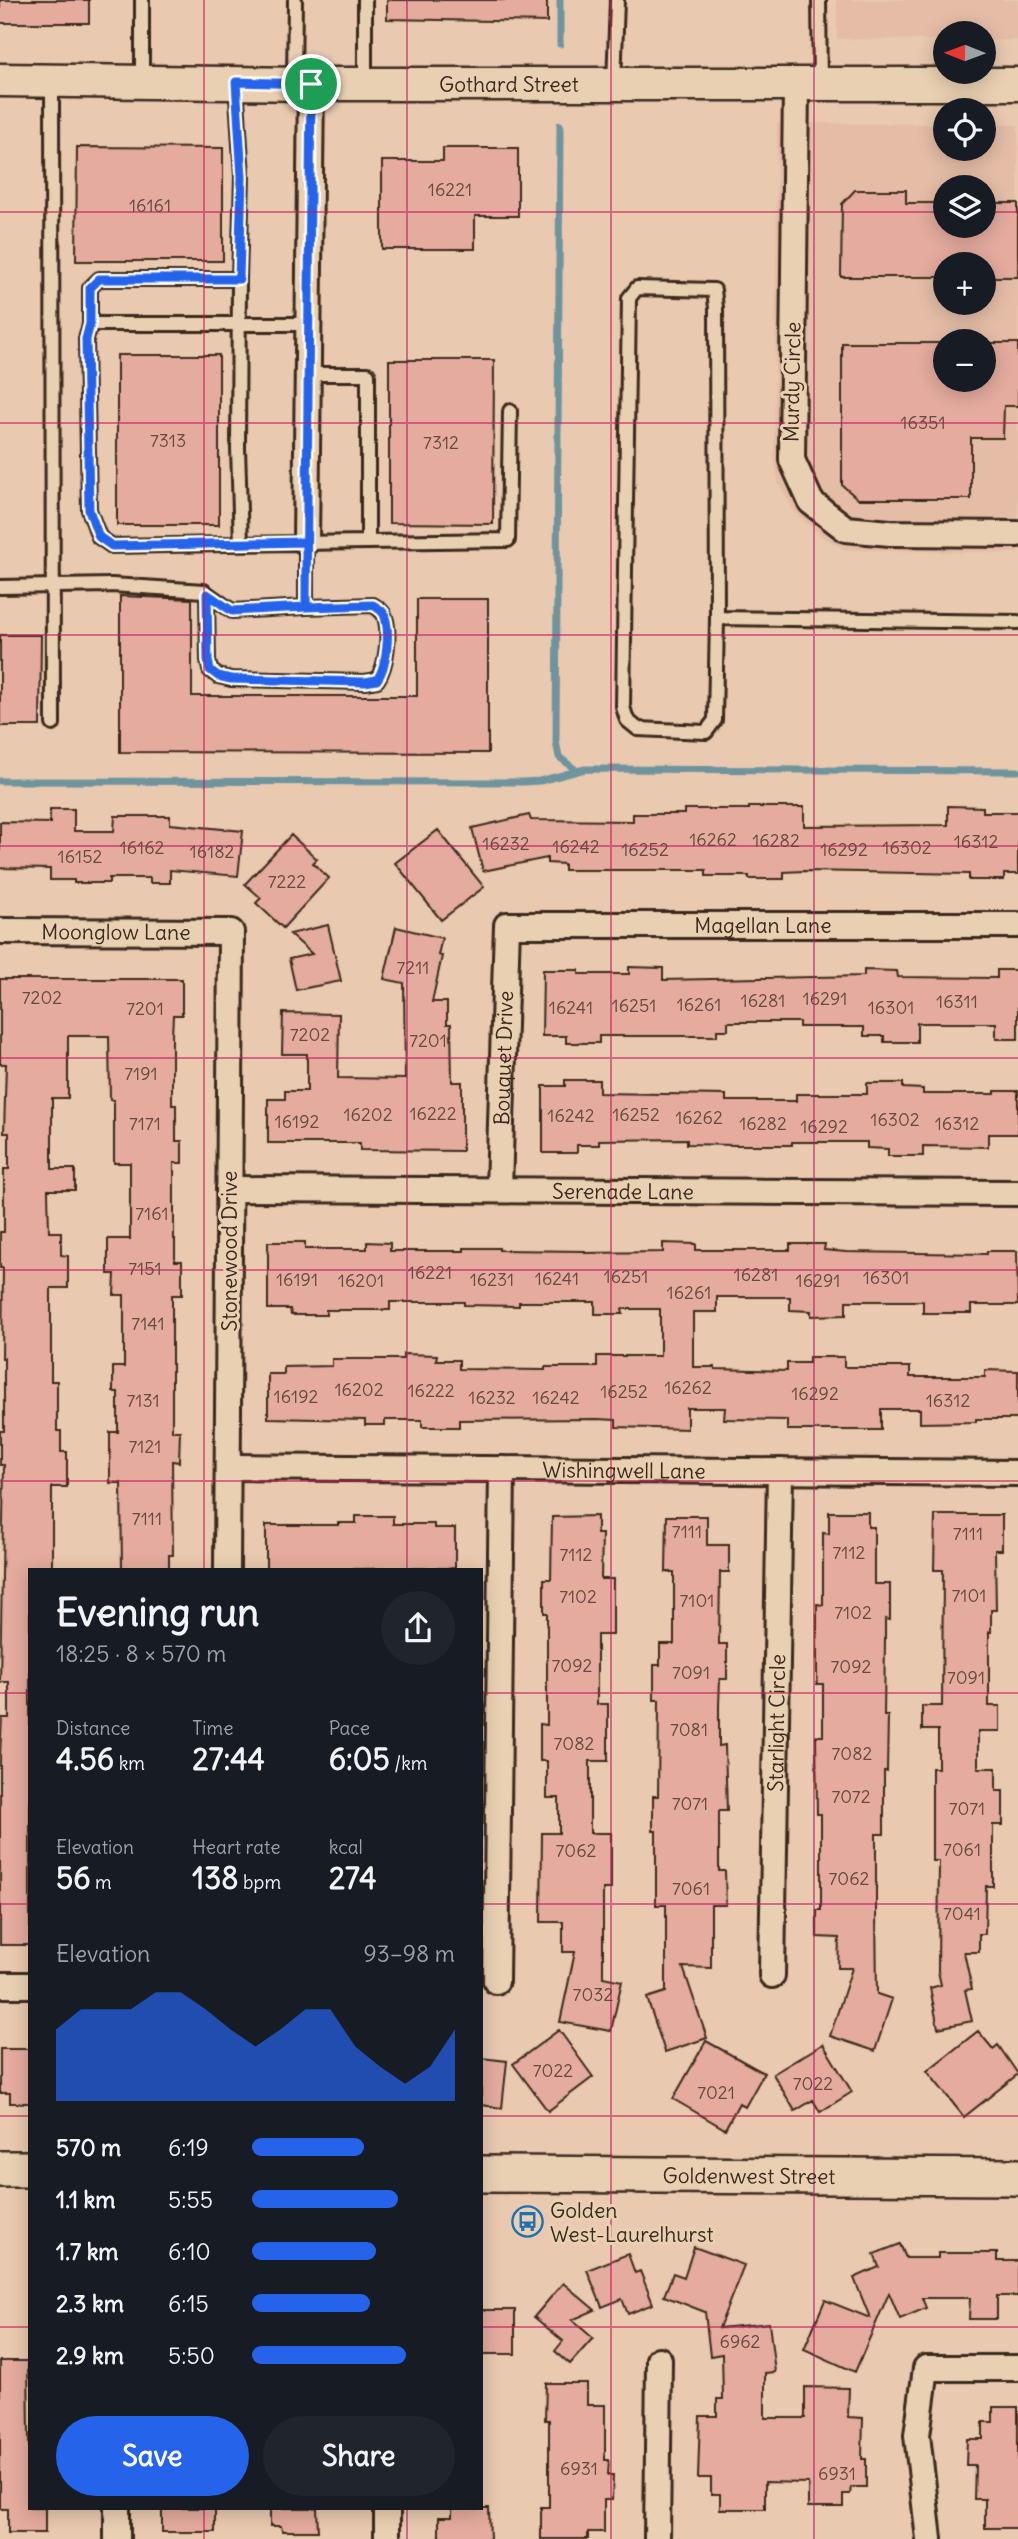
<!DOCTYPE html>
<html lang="en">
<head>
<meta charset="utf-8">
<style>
  body { margin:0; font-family:Delius,sans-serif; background:#20242c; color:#f1f3f6; height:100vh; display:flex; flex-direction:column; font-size:26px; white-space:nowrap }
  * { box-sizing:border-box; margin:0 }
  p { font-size:23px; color:#9ea1a6 }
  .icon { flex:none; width:38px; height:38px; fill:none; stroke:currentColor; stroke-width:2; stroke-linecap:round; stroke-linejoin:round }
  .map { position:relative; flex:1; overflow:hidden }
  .details { position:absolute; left:28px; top:1568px; width:455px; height:942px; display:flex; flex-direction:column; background:#171b24; border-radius:0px; box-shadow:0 4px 18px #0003 }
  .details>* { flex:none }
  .needle { width:46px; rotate:271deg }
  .fabs { position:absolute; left:933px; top:21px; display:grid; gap:14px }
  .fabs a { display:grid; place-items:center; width:63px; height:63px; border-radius:50%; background:#171b24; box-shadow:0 4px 18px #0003; font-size:35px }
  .pin { position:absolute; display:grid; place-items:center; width:60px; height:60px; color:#fff; margin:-30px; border:4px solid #fff; border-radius:50%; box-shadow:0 2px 7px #0007 }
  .round { display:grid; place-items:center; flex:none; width:74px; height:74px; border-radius:37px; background:#20242c }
  .headline { display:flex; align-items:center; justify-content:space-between; height:119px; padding:0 28px }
  h1 { font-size:38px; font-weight:800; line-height:52px }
  .figures { display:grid; grid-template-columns:repeat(3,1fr); gap:10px; height:119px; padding:7px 28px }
  .figures div { display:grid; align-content:center }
  .figures b { font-size:30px; font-weight:800 }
  .figures small { font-size:19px; font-weight:400 }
  .figures p { font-size:19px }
  .chart { height:196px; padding:14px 28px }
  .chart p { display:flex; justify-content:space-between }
  .chart svg { width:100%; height:126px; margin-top:7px; fill:#2563eb; opacity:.7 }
  .action { display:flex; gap:14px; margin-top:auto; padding:14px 28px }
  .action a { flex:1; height:80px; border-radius:42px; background:#2563eb; color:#fff; font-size:28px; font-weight:800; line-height:80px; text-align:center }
  .action a+a { background:#20242c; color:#f1f3f6 }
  ul { padding:0 28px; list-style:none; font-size:23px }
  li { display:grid; grid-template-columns:112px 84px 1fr; align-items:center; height:52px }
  li i { height:18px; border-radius:9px; background:#2563eb }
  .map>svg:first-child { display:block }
</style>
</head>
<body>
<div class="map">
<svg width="1018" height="2539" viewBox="0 0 1018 2539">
  <rect width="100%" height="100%" fill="#e9c9af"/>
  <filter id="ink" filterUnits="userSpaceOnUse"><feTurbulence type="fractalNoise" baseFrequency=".0143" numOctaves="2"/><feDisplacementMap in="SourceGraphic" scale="14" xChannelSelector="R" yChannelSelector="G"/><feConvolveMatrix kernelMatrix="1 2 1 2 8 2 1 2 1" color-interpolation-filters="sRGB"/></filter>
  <g filter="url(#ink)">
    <path fill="#e5bda7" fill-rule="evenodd" d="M837 0H1018V40H984V33H945V40L837 39Z
      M777 123 945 124V149H984V125H1018V553L846 550 822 537 794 512 779 484 774 459ZM945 187H984V226H945ZM945 264H984V303H945ZM945 341H984V380H945Z"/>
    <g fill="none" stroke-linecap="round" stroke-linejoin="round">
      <path stroke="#6f949e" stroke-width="7" d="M560 44V0
        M560 125 556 741 559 757 576 770
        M0 781 523 782 540 781 585 769 1018 771"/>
    </g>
    <path fill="#e4ab9e" stroke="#3b2a1e" stroke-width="2" d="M0 0H89V23H0Z
      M387 0H547V22L387 19Z
      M77 147 223 148V261H76Z
      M443 148H518V216H475V249H382V161H443Z
      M855 190H906V203H945V226H984V203H1018V277H984V264H945V277H841L842 204Z
      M842 343H945V380H984V343H1018V406H1004L1003 438H971V499H858L842 485Z
      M117 355H219V525H117Z
      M389 360H494L493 524 389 523Z
      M120 596 192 599V696H417V599H488V753L120 752Z
      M0 635H41L40 726H0Z
      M948 806 983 807V812H1018V874H1004V880H969V874L804 871 784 872V879H749V876H706V870H564V864L547 863V858L483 871 472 828 529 815 531 820 633 821V814H684V809H749V807H804V826L948 825Z
      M50 809H74V831H114L115 816H170V824L243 831 238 876 170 870V883H150V878H109V883H74V880H50V869L0 868V822L50 823Z
      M438 830 484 887 441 920 395 863Z
      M291 835 317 859 313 863 329 878 283 928 256 903 261 898 245 884Z
      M328 925 341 981 296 990 289 959 312 954 290 934Z
      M396 927 442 938 438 955 442 956 432 1002H447V1024H451L452 1082H462V1151L360 1150V1143H268V1099H285V1091H307V1054H282L283 1013 339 1014 338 1078 405 1079 404 983 384 979Z
      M629 967 663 968V980L864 976V970L897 971 898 977 997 978V970H1018V1039H996V1023H917V1042H884V1036H864V1027H799V1022H728V1030H717V1036H599V1043H566V1036H542L543 970H579V974H629Z
      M0 979H182V1015H173L172 1036V1105H176V1141H182V1163H174V1239H175V1261H182V1295H172V1431H180L179 1462 172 1461 173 1555H169V1570H122L121 1483H110V1432H118V1392H113V1367H124V1295H114L115 1274H108V1239H130V1163H114V1100H110L109 1036H68V1098H52V1169H75V1190H48L49 1232H61V1255L68 1256V1288H51V1381H57V1431H61V1452H67V1487H52V1570H30V1945H0V1755L2 1718H9V1682H0L4 1465H0V1431H4V1358H2L3 1268H0V1232H4V1169H9V1133H4L6 1064H0Z
      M565 1080H599V1093L726 1095V1101H796V1094H867V1083H903V1088L923 1089V1094H995V1091H1018V1134H988V1147L923 1146V1156H888V1149L867 1148V1142H792V1145H734L687 1144V1139L599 1140V1145H577V1153H543V1086H565Z
      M268 1242H305V1249H367V1242L390 1243V1251H464V1248H499V1250L585 1251V1253L663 1252V1243L696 1244V1250H790V1244H825L824 1250 846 1252 987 1254V1251H1017L1018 1305H971V1313H923V1301H846V1315L811 1316V1311L790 1310V1297H717V1312H693V1367H715V1369L787 1371V1363H809V1357H844V1367H910V1377H985V1370L1018 1371V1419H976V1422L920 1423V1409H881V1430H787V1420L724 1419 725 1408H687V1429L616 1427V1420L597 1419 459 1420V1427H422V1420H385V1425H365V1420L268 1418V1374H284V1367L332 1366V1359H403V1354L437 1355 436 1360H459V1369L545 1370V1367H597V1356H660V1309H622L623 1314H595V1302H519V1306L464 1305V1302H390V1310H326V1315H291L290 1309H268Z
      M829 1512H868V1527H874V1584H890V1620L885 1619V1639L884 1716H888L887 1771H884V1834H876V1910L877 1994 892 1999 875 2051 830 2036 852 1968H838L839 1938 817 1937V1910H821V1814H817L816 1736H823V1684H817V1604L823 1605V1533L829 1534Z
      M935 1515H1002V1550H995L996 1610H991V1632H989V1706H1000V1731H978V1768H996V1791H1003V1825H993V1886H986L985 1934H979V1952H964L972 1989 965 1990 972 2021 938 2028 930 1988 941 1985 938 1971 939 1861H932V1768H938V1730H922V1706H942L943 1570H934Z
      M356 1516H393V1524H434V1528H455V1568L266 1570V1525H338V1523H356Z
      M597 1516V1534H602L601 1579H613V1635H597V1704H608V1761H590V1833H611V1889H603V1977L622 1981 611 2031 560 2022 575 1952H563V1922H541L542 1833H559V1798H547V1761H540V1724L547 1725V1613H544V1579H551L552 1517Z
      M667 1516H707V1545H729V1572H720L719 1644H727V1679H720L719 1706V1746L725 1745 727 1811H719V1871H725L726 1905H711V1968L683 1967 707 2038 665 2052 647 1998 666 1992V1905H656V1831H653V1796H658L659 1700H654V1665H660V1644H674V1572H666Z
      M559 2030 593 2077 548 2111 513 2064Z
      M978 2031 993 2049 998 2045 1018 2074 964 2117 927 2071Z
      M706 2041 764 2073 745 2107 739 2103 725 2129 673 2099Z
      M823 2044 852 2092 820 2112 813 2100 795 2111 773 2074Z
      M0 2049H30V2103H10V2093H0Z
      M481 2058 507 2061 502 2108 481 2105Z
      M900 2244 906 2258H938V2253H997V2261H1018V2296H997V2319H969L970 2298H922L926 2308 900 2319 889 2293 855 2372 804 2349 825 2300 870 2318 854 2278 879 2267 874 2254Z
      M694 2247 744 2265 719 2328 769 2323 775 2372 765 2373V2418H805V2387L849 2388 848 2417 863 2418 862 2459H866V2487H851L850 2494H843V2507H808V2483L765 2482V2509H720V2494H711V2478H698L700 2416H717V2399H723L722 2354 710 2356 705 2312 664 2296 673 2273 684 2277Z
      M628 2254 635 2273 640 2271 653 2304 628 2314 622 2299 602 2307 587 2270Z
      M563 2283 595 2310 572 2320 593 2338 570 2364 555 2351 563 2341 534 2317Z
      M481 2310H515V2354H481Z
      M0 2361H28L30 2508H45V2533H8V2509H0Z
      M546 2383H587V2405H605V2460H609L608 2475H613L612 2500H604V2532H588V2539H541V2507H549V2420H545Z
      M993 2407H1018V2528H985V2499H974L975 2465H966L967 2439H983V2422H993Z
      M162 2508H215V2532H162Z
      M270 2508H317L318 2531H282L281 2526H270Z
      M452 2508H489L490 2539H439V2517H452Z"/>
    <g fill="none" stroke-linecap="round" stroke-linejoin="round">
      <defs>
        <path id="service" d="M819 0 820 84
          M52 81 53 724
          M142 81V0
          M236 82 242 177 239 279
          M294 83 295 0
          M365 83V0
          M614 84 617 0
          M637 288 714 290 716 308 717 618 715 720 706 732 638 729 627 720 623 707 629 298Z
          M90 324H308
          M308 374H368V541
          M241 544 238 448 239 279H99L90 288V324L86 339 89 510 99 537 112 546 227 544C321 542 415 541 508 540L510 411
          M0 587 112 585 204 591 232 611 306 607V542
          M207 594 208 660 210 670 218 676 231 679 365 682 377 680C387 666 390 633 385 617 383 611 378 608 373 605L306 607
          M717 618 1018 622"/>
        <g id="minor">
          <path d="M796 84 792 460 811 502 846 529 890 533 1018 534"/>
          <path d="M306 542 311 84"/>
          <path id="s1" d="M0 931 231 932 227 1570"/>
          <path id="s2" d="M229 1189 1018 1193"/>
          <path id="s3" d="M499 1189 507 925H1018"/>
          <path id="s4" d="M228 1467 1018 1473"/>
          <path id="s5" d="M772 1975 780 1471"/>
          <path d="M496 1981 502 1469"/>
          <path d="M0 1985H30"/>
          <path d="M117 2539V2508"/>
          <path d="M387 2539V2508"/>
          <path d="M657 2539 659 2360"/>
          <path d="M929 2539 917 2435 926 2368H1018"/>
        </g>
        <g id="tertiary">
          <path id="s6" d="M0 80 311 84H1018"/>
        </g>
        <g id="secondary">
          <path d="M0 2169H30"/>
          <path id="s7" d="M481 2174 1018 2177"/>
        </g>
      </defs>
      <use href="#service" stroke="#3b2a1e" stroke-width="18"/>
      <use href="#minor" stroke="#3b2a1e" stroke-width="30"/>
      <use href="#tertiary" stroke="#3b2a1e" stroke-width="37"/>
      <use href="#secondary" stroke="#3b2a1e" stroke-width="40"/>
      <use href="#service" stroke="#ead0b2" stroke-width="12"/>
      <use href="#minor" stroke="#ead0b2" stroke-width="24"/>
      <use href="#tertiary" stroke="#ead0b2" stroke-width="32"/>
      <use href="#secondary" stroke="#ead0b2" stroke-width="35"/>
    </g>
  </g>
  <g fill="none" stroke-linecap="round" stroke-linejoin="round" filter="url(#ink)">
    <defs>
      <path id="route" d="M311 84 236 82 242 177 239 279H99L90 288V324L86 339 89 510 99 537 112 546 306 542V607L373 605C378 608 384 611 385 617 390 633 387 666 377 680L365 682 231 679 218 676 210 670 208 660 207 594 232 611 306 607 311 84"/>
    </defs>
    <use href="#route" stroke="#fff" stroke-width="14"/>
    <use href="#route" stroke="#2563eb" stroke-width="9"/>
  </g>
  <path fill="none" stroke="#c2185b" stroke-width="2" stroke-opacity="0.55" d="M204 0V1570M407 0V1570M611 0V2539M814 0V2539M0 212H945M984 212H1018M0 423H1018M0 635H1018M0 846H1018M0 1058H1018M0 1270H1018M0 1481H1018M0 1693H30M481 1693H1018M0 1904H30M481 1904H1018M0 2116H30M481 2116H1018M0 2327H30M481 2327H1018M204 2508V2539M407 2508V2539"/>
  <defs>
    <symbol id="bus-ring" viewBox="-11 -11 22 22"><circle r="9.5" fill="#ead0b2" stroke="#1f6fb2" stroke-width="1.5"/><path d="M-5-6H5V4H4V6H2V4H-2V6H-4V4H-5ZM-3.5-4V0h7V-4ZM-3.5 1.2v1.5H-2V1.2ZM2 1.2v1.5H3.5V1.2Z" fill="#1f6fb2"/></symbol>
  </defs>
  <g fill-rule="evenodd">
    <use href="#bus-ring" x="510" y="2204" width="35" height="35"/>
  </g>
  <g text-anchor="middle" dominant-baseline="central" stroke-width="6" stroke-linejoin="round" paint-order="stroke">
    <g font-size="18" fill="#654a3e">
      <text x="450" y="189">16221</text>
      <text x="150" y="205">16161</text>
      <text x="923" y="422">16351</text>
      <text x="168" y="440">7313</text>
      <text x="441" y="442">7312</text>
      <text x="713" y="839">16262</text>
      <text x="776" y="840">16282</text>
      <text x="976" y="841">16312</text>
      <text x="506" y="843">16232</text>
      <text x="576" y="846">16242</text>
      <text x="142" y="847">16162</text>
      <text x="907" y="847">16302</text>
      <text x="645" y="849">16252</text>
      <text x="844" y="849">16292</text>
      <text x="212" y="851">16182</text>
      <text x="80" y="856">16152</text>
      <text x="287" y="881">7222</text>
      <text x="413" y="967">7211</text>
      <text x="42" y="997">7202</text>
      <text x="825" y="998">16291</text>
      <text x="763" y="1000">16281</text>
      <text x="957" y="1001">16311</text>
      <text x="699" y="1004">16261</text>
      <text x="634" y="1005">16251</text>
      <text x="571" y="1007">16241</text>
      <text x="891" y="1007">16301</text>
      <text x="145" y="1008">7201</text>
      <text x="310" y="1034">7202</text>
      <text x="428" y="1040">7201</text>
      <text x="141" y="1073">7191</text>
      <text x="433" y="1113">16222</text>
      <text x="368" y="1114">16202</text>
      <text x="636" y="1114">16252</text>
      <text x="571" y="1115">16242</text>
      <text x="699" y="1117">16262</text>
      <text x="895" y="1119">16302</text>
      <text x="297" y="1121">16192</text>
      <text x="145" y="1123">7171</text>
      <text x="763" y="1123">16282</text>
      <text x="957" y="1123">16312</text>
      <text x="824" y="1126">16292</text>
      <text x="152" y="1213">7161</text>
      <text x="145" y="1268">7151</text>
      <text x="430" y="1272">16221</text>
      <text x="756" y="1274">16281</text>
      <text x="626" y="1276">16251</text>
      <text x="886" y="1277">16301</text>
      <text x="557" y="1278">16241</text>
      <text x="297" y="1279">16191</text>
      <text x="492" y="1279">16231</text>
      <text x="361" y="1280">16201</text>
      <text x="818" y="1280">16291</text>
      <text x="689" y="1292">16261</text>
      <text x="148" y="1323">7141</text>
      <text x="688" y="1387">16262</text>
      <text x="359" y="1389">16202</text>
      <text x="431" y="1390">16222</text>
      <text x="624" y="1391">16252</text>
      <text x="815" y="1393">16292</text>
      <text x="296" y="1396">16192</text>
      <text x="492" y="1397">16232</text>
      <text x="556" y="1397">16242</text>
      <text x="143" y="1400">7131</text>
      <text x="948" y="1400">16312</text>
      <text x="145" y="1446">7121</text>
      <text x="147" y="1518">7111</text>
      <text x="687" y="1531">7111</text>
      <text x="968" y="1533">7111</text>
      <text x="849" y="1552">7112</text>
      <text x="576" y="1554">7112</text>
      <text x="969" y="1595">7101</text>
      <text x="578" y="1596">7102</text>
      <text x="697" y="1600">7101</text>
      <text x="853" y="1612">7102</text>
      <text x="572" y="1665">7092</text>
      <text x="851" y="1666">7092</text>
      <text x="691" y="1672">7091</text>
      <text x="966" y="1677">7091</text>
      <text x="689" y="1729">7081</text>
      <text x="574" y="1743">7082</text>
      <text x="852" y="1753">7082</text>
      <text x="851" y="1796">7072</text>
      <text x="690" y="1803">7071</text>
      <text x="967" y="1808">7071</text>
      <text x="962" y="1849">7061</text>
      <text x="576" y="1850">7062</text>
      <text x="849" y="1878">7062</text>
      <text x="691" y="1888">7061</text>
      <text x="962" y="1913">7041</text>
      <text x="593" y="1994">7032</text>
      <text x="553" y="2070">7022</text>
      <text x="813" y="2083">7022</text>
      <text x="716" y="2092">7021</text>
      <text x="740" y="2341">6962</text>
      <text x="579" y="2468">6931</text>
      <text x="837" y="2473">6931</text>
    </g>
    <g font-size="21" fill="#3b2a1e" stroke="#ead0b2">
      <text stroke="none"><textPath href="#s6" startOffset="509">Gothard Street</textPath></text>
      <text transform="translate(792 382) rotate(-89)">Murdy Circle</text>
      <text stroke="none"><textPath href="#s3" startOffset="520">Magellan Lane</textPath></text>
      <text stroke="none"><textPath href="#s1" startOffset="116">Moonglow Lane</textPath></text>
      <text stroke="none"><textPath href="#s3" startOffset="131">Bouquet Drive</textPath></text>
      <text stroke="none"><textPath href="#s2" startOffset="394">Serenade Lane</textPath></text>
      <text transform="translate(229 1251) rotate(-90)">Stonewood Drive</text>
      <text stroke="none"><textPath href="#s4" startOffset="396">Wishingwell Lane</textPath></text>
      <text stroke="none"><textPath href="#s5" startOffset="252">Starlight Circle</textPath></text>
      <text stroke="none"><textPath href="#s7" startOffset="268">Goldenwest Street</textPath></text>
    </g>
    <g font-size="21" fill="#3b2a1e" stroke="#ead0b2" text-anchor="start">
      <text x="550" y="2210">Golden<tspan x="550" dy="24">West-Laurelhurst</tspan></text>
    </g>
  </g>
</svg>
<div class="fabs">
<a><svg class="needle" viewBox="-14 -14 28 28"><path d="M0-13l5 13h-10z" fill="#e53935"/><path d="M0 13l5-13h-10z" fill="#9ea1a6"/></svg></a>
<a><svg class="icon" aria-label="locate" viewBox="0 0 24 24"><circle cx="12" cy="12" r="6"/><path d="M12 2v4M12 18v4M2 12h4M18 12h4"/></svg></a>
<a><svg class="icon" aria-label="layers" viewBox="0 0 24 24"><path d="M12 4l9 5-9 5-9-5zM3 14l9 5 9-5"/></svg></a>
<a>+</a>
<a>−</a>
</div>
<div class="pin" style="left:311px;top:84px;background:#1e9e55"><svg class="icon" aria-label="arrive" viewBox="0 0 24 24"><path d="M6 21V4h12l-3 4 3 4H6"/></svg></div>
<section class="details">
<div class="headline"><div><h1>Evening run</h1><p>18:25 · 8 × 570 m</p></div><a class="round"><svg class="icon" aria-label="share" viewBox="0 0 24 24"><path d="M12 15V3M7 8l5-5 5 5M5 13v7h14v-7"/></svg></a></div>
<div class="figures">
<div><p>Distance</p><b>4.56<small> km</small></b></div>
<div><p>Time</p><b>27:44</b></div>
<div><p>Pace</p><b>6:05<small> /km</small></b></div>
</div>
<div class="figures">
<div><p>Elevation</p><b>56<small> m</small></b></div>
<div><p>Heart rate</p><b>138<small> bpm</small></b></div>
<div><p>kcal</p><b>274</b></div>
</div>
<div class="chart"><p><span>Elevation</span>93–98 m</p>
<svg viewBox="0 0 160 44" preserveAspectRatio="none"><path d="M0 44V19L10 12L20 12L30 12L40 6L50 6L60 12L70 19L80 25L90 19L100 12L110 12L120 25L130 32L140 38L150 32L160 19V44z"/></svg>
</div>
<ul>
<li><b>570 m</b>6:19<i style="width:55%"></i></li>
<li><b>1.1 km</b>5:55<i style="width:72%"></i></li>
<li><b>1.7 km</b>6:10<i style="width:61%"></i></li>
<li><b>2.3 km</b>6:15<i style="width:58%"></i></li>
<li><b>2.9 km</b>5:50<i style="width:76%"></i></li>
</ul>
<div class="action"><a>Save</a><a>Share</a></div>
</section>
</div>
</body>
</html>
